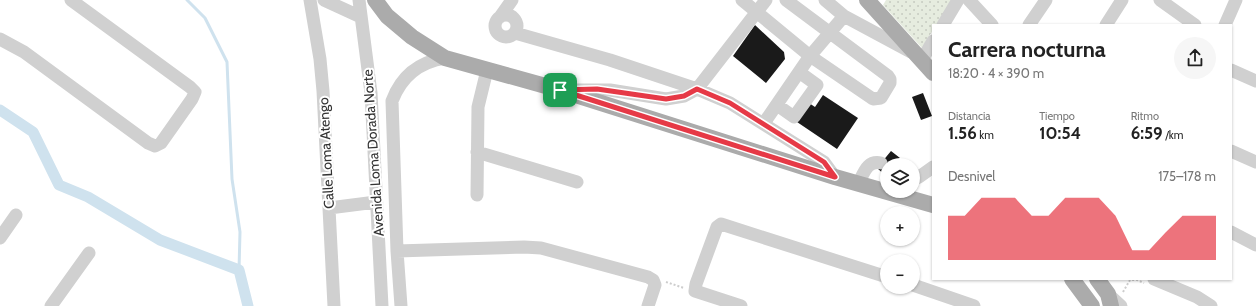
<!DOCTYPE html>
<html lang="es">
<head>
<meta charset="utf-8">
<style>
  body { margin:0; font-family:Cabin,sans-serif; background:#f6f6f6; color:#222; height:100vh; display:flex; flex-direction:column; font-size:15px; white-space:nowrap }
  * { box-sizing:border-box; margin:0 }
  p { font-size:13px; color:#767676 }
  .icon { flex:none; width:22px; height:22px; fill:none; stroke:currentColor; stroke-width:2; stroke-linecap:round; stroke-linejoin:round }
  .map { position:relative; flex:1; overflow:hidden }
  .drawer { position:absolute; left:932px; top:24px; width:300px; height:256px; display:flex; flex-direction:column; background:#fff; border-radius:0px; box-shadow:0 1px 3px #0004 }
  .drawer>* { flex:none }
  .buttons { position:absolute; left:880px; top:158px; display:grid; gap:8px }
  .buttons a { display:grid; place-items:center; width:40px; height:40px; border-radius:50%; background:#fff; box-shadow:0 1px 3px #0004; font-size:20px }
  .pin { position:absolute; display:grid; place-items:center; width:34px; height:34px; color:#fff; margin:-17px; border-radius:8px; box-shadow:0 2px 6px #0006 }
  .round { display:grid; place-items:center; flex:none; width:42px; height:42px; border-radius:21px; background:#f6f6f6 }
  .headline { display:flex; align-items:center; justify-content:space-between; height:68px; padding:0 16px }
  h1 { font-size:22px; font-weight:800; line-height:30px }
  .metrics { display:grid; grid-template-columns:repeat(3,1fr); gap:6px; height:68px; padding:4px 16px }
  .metrics div { display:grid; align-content:center }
  .metrics b { font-size:17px; font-weight:800 }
  .metrics small { font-size:11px; font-weight:400 }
  .metrics p { font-size:11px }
  .chart { height:112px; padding:8px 16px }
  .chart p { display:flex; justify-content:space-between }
  .chart svg { width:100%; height:72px; margin-top:4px; fill:#e63946; opacity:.7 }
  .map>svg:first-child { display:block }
</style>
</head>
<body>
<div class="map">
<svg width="1256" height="306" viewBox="0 0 1256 306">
  <defs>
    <pattern id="park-dots" width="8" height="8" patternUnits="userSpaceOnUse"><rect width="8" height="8" fill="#e6ecdf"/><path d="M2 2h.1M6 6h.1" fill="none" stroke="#c6cbc0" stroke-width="1.8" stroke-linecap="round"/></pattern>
  </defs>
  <rect width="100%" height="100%" fill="#fff"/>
  <path fill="url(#park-dots)" d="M886 0H952L936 25H933V30L922 48 883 5Z"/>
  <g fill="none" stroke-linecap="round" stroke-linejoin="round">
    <path stroke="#cfe2ee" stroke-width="3" d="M187 0 205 18 227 62 232 179 240 232 239 270"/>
    <path stroke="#cfe2ee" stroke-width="11" d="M0 110 33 132 59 185 88 197 160 240 239 270 248 306"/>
  </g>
  <path fill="#1a1a1a" d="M755 25 784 52 785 59 766 83 733 56Z
    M923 93 932 116 921 120 912 97Z
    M823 95 858 118 837 149 797 122 809 103 815 107Z
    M891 151 900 158 894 165H887L886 176 877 168Z"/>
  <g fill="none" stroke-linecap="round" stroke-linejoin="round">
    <path stroke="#cdcdcd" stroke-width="2" stroke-dasharray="2 2" stroke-linecap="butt" d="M666 282 684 288
      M1123 292 1130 280H1137L1144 283"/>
    <path stroke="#d0d0d0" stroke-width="13" d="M310 0 320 59 323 91 334 306
      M324 0 361 17
      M359 0 371 93 382 306
      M742 0 810 56 873 99 881 98 890 83V79L888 76 786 0
      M825 0 844 16 911 52
      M969 0 992 25
      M1160 0 1195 25
      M495 26a11 11 0 1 1 22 0a11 11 0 1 1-22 0Z
      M500 17 512 0
      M943 25 958 0
      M1029 25 1046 0
      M1106 25 1122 0
      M1225 25 1236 0
      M515 33 610 60 697 89 766 0
      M0 39 24 52 148 143 155 146 161 143 192 99 195 92 190 87 71 0
      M922 60 933 41
      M1231 70 1256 81
      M568 90H610L666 99 684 96 697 89 730 103 824 162 835 177
      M777 105 794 117 817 85 799 72
      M764 123 810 56 844 16
      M1231 151 1256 162
      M477 152 577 182
      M913 179 919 177 933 167
      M858 184C864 173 867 160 881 163
      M477 195 478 107 487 70
      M329 208 376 202
      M1231 232 1256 245
      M0 238 16 215
      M397 251 524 247 541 248 648 277 653 280 655 285 648 306
      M1154 279 1197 297 1211 306
      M913 285 974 306
      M1108 294 1121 306
      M51 306 89 253
      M401 306 397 251 392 101C401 77 419 62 445 58
      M741 306 695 291 696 284 717 227 721 224 887 277"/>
    <path stroke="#ababab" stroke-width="16" d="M375 0 387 16 412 37 445 58 560 90 835 177 933 205
      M867 0 933 73
      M1072 279 1092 306
      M1097 279 1108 294 1111 306"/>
  </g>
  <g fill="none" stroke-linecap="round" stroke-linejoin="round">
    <defs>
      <path id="route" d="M597 89 666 99 684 96 697 89 730 103 824 162 835 177 560 90Z"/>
    </defs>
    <use href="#route" stroke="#fff" stroke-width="8"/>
    <use href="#route" stroke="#e63946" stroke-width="5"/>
  </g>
  <g text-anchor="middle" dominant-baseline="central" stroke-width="4" stroke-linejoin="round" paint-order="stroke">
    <g font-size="14" fill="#333" stroke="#fff">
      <text transform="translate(326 153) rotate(-93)">Calle Loma Atengo</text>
      <text transform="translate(373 153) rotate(-94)">Avenida Loma Dorada Norte</text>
    </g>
  </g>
</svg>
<div class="buttons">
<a><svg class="icon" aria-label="layers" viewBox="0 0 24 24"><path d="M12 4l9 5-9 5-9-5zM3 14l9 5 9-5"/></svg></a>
<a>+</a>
<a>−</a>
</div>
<div class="pin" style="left:560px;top:90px;background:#1e9e55"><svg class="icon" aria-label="arrive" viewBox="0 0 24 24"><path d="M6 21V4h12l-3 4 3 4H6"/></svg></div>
<section class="drawer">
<div class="headline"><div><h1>Carrera nocturna</h1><p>18:20 · 4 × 390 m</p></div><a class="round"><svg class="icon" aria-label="share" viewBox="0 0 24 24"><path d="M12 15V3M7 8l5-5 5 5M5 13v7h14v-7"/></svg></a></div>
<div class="metrics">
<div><p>Distancia</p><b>1.56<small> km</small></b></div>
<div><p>Tiempo</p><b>10:54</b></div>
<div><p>Ritmo</p><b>6:59<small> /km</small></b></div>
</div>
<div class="chart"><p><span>Desnivel</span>175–178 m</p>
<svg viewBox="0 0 160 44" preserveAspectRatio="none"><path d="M0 44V17L10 17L20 6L30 6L40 6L50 17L60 17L70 6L80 6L90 6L100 17L110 38L120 38L130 27L140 17L150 17L160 17V44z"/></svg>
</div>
</section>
</div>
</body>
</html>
